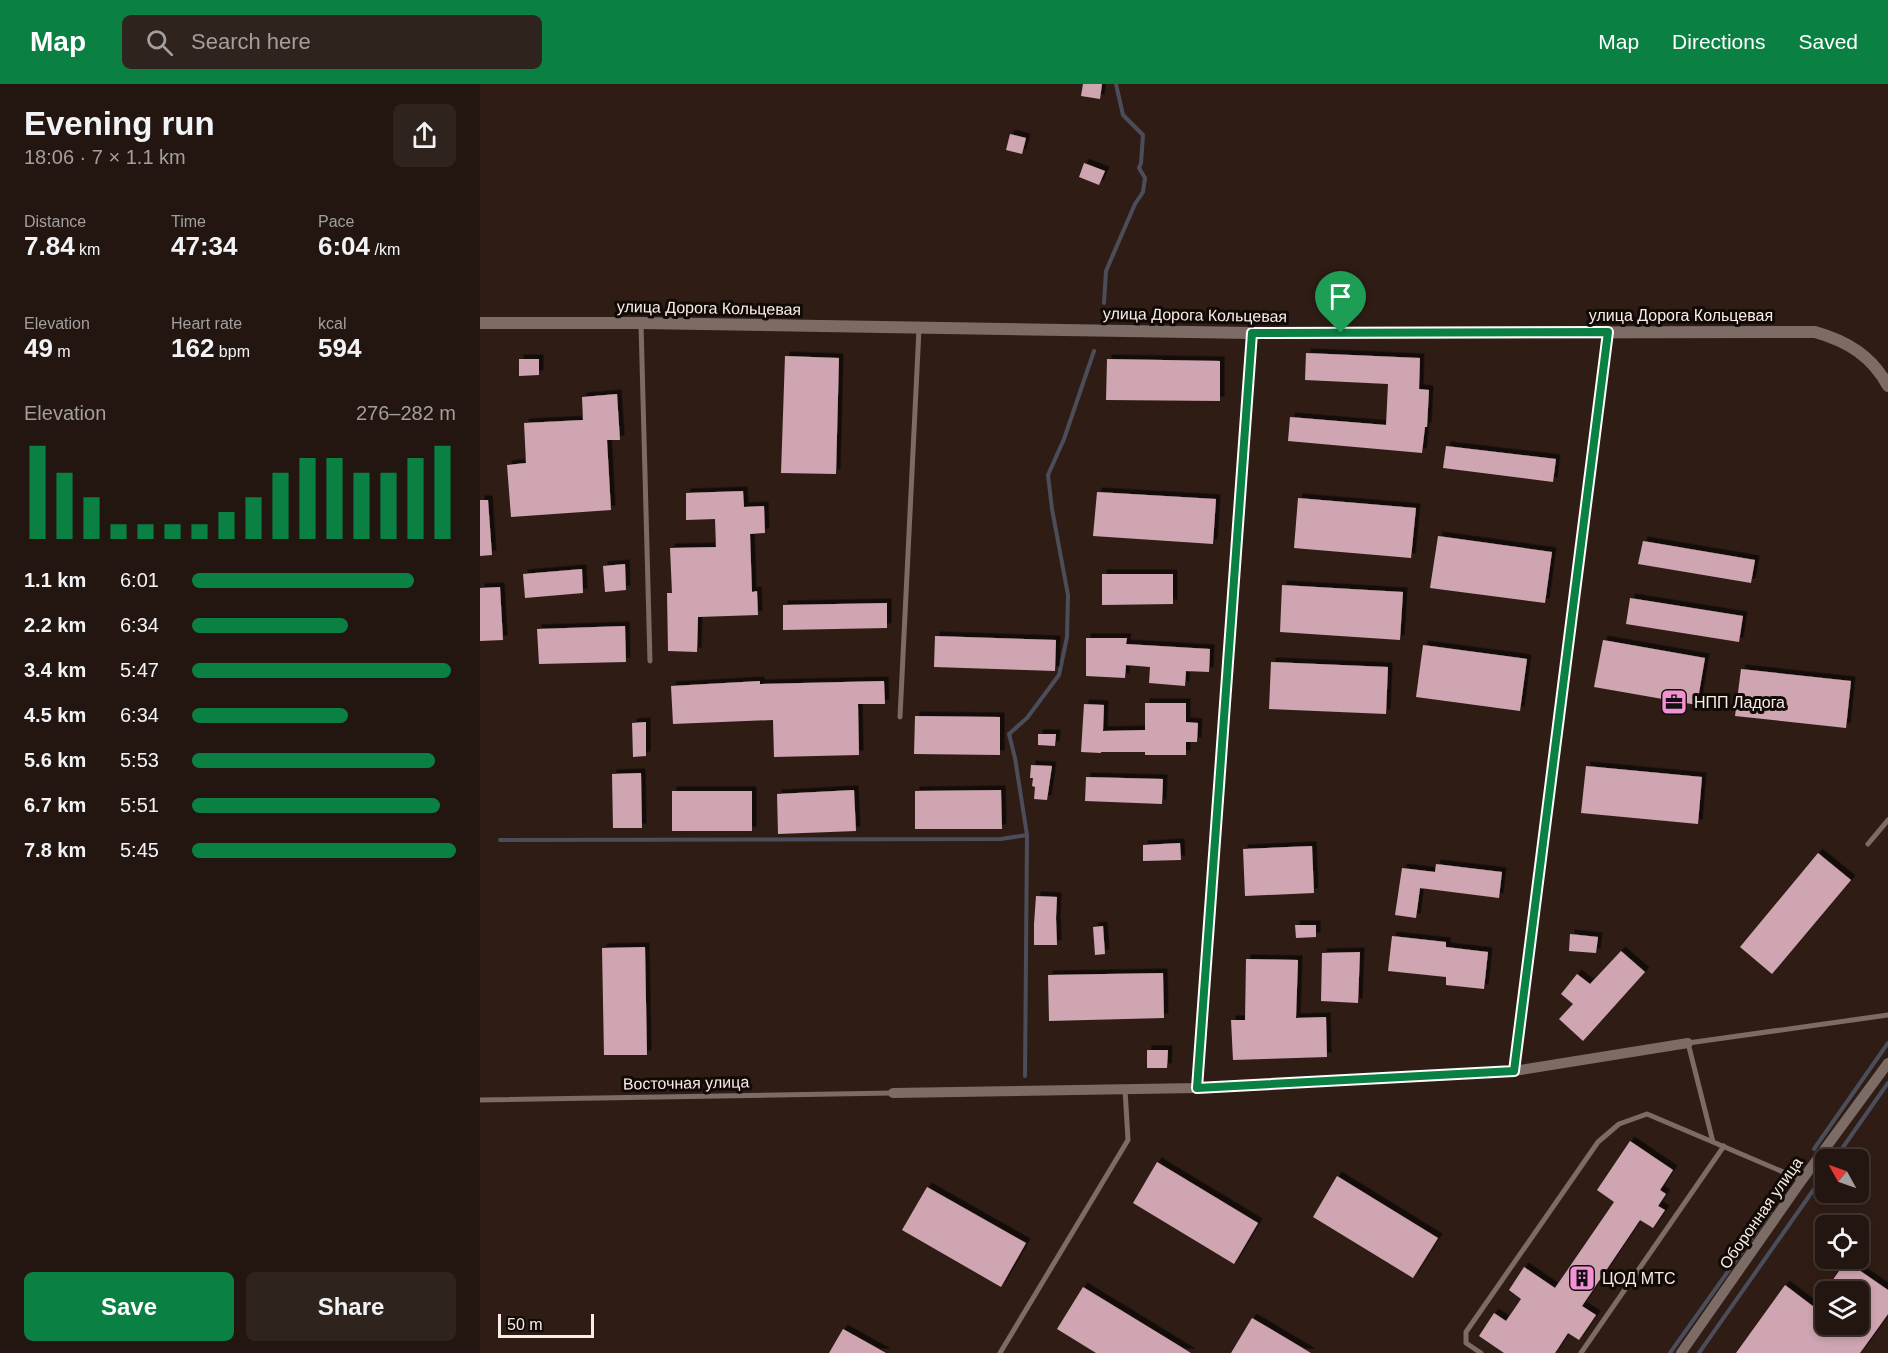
<!DOCTYPE html>
<html lang="en">
<head>
<meta charset="utf-8">
<style>
  body { margin:0; font-family:Helvetica,sans-serif; background:#2f231e; color:#f1f3f6; height:100vh; display:flex; flex-direction:column; font-size:22px; white-space:nowrap }
  * { box-sizing:border-box; margin:0 }
  p { font-size:20px; color:#a39f9f }
  .icon { flex:none; width:33px; height:33px; fill:none; stroke:currentColor; stroke-width:2; stroke-linecap:round; stroke-linejoin:round }
  .map { position:relative; flex:1; overflow:hidden }
  .panel { display:flex; flex-direction:column; background:#231610; width:480px }
  .panel>* { flex:none }
  .needle { width:39px; rotate:310deg }
  .fabs { position:absolute; left:1335px; top:1065px; display:grid; gap:12px }
  .fabs a { display:grid; place-items:center; width:54px; height:54px; border-radius:9px; background:#231610; box-shadow:0 3px 9px #0003,0 0 0 2px #403530; font-size:30px }
  .scale { position:absolute; left:18px; bottom:15px; width:96px; box-sizing:border-box; padding-left:6px; border:3px solid #faede7; border-top:0; font-size:16px; line-height:21px; white-space:nowrap; color:#faede7; -webkit-text-stroke:4px #110a06; paint-order:stroke }
  .pin { position:absolute; display:grid; place-items:center; width:51px; height:51px; color:#fff; margin:-62px -26px; border-radius:50% 50% 50% 0; rotate:-45deg; box-shadow:0 0 6px #0007 }
  .pin .icon { rotate:45deg }
  .round { display:grid; place-items:center; flex:none; width:63px; height:63px; border-radius:9px; background:#2f231e }
  .summary { display:flex; align-items:center; justify-content:space-between; height:102px; padding:0 24px }
  h1 { font-size:33px; font-weight:700; line-height:45px }
  .figures { display:grid; grid-template-columns:repeat(3,1fr); gap:9px; height:102px; padding:6px 24px }
  .figures div { display:grid; align-content:center }
  .figures b { font-size:26px; font-weight:700 }
  .figures small { font-size:16px; font-weight:400 }
  .figures p { font-size:16px }
  .chart { height:168px; padding:12px 24px }
  .chart p { display:flex; justify-content:space-between }
  .chart svg { width:100%; height:108px; margin-top:6px; stroke:#0b8043; stroke-width:6 }
  .primary-button { display:flex; gap:12px; margin-top:auto; padding:12px 24px }
  .primary-button a { flex:1; height:69px; border-radius:9px; background:#0b8043; color:#fff; font-size:24px; font-weight:700; line-height:69px; text-align:center }
  .primary-button a+a { background:#2f231e; color:#f1f3f6 }
  ul { padding:0 24px; list-style:none; font-size:20px }
  li { display:grid; grid-template-columns:96px 72px 1fr; align-items:center; height:45px }
  li i { height:15px; border-radius:8px; background:#0b8043 }
  header { display:flex; align-items:center; gap:36px; box-sizing:border-box; height:84px; padding:0 30px; background:#0b8043; color:#fff }
  header strong { font-size:28px }
  nav { display:flex; gap:33px; margin-inline-start:auto; font-size:21px }
  .search { width:420px; height:54px; background:#2f231e; display:flex; align-items:center; gap:15px; box-sizing:border-box; padding:0 21px; border-radius:9px; color:#a39f9f; font-size:22px }
  main { display:flex; flex:1; min-height:0 }
  .map>svg:first-child { display:block }
</style>
</head>
<body>
<header>
<strong>Map</strong>
<div class="search"><svg class="icon" aria-label="search" viewBox="0 0 24 24"><circle cx="10" cy="10" r="6"/><path d="M15 15l6 6"/></svg>Search here</div>
<nav><a>Map</a><a>Directions</a><a>Saved</a></nav>
</header>
<main>
<section class="panel">
<div class="summary"><div><h1>Evening run</h1><p>18:06 · 7 × 1.1 km</p></div><a class="round"><svg class="icon" aria-label="share" viewBox="0 0 24 24"><path d="M12 15V3M7 8l5-5 5 5M5 13v7h14v-7"/></svg></a></div>
<div class="figures">
<div><p>Distance</p><b>7.84<small> km</small></b></div>
<div><p>Time</p><b>47:34</b></div>
<div><p>Pace</p><b>6:04<small> /km</small></b></div>
</div>
<div class="figures">
<div><p>Elevation</p><b>49<small> m</small></b></div>
<div><p>Heart rate</p><b>162<small> bpm</small></b></div>
<div><p>kcal</p><b>594</b></div>
</div>
<div class="chart"><p><span>Elevation</span>276–282 m</p>
<svg viewBox="0 0 160 44" preserveAspectRatio="none"><path d="M5 44V6M15 44V17M25 44V27M35 44V38M45 44V38M55 44V38M65 44V38M75 44V33M85 44V27M95 44V17M105 44V11M115 44V11M125 44V17M135 44V17M145 44V11M155 44V6"/></svg>
</div>
<ul>
<li><b>1.1 km</b>6:01<i style="width:84%"></i></li>
<li><b>2.2 km</b>6:34<i style="width:59%"></i></li>
<li><b>3.4 km</b>5:47<i style="width:98%"></i></li>
<li><b>4.5 km</b>6:34<i style="width:59%"></i></li>
<li><b>5.6 km</b>5:53<i style="width:92%"></i></li>
<li><b>6.7 km</b>5:51<i style="width:94%"></i></li>
<li><b>7.8 km</b>5:45<i style="width:100%"></i></li>
</ul>
<div class="primary-button"><a>Save</a><a>Share</a></div>
</section>
<div class="map">
<svg width="1408" height="1269" viewBox="0 0 1408 1269">
  <defs>
    <filter id="shadow"><feDropShadow dx="4.5" dy="-4.5" stdDeviation="0" flood-color="#0009"/></filter>
  </defs>
  <rect width="100%" height="100%" fill="#2f1d15"/>
  <g fill="none" stroke-linecap="round" stroke-linejoin="round">
    <path stroke="#4b4e5a" stroke-width="4" d="M624 219 626 187 655 120 663 108 665 94 659 84 661 79 663 51 643 31 636 0
      M547 751 535 674 529 650 547 634 579 591 587 553 588 511 572 425 568 391 584 355 614 267
      M20 756 521 755 547 751 545 992
      M1334 1065 1408 959
      M1354 1076 1408 999
      M1190 1269 1291 1127
      M1219 1269 1346 1088"/>
  </g>
  <path fill="#cea5b1" fill-rule="evenodd" filter="url(#shadow)" d="M603 0H622L620 15 601 12Z
    M530 50 546 54 542 70 526 66Z
    M604 79 625 87 619 101 599 93Z
    M826 269 940 274 939 305 949 306 947 343H945L942 369 808 357 810 333 906 341 908 300 825 296Z
    M305 272 359 274 356 390 301 389Z
    M39 275H59V291L39 292Z
    M627 275 740 277V317L626 316Z
    M137 310 140 356H127L131 426 31 433 27 381 46 379 44 339 103 336 102 313Z
    M966 362 1076 375 1073 398 963 384Z
    M263 407 264 423 284 422 285 449 270 450 272 508 277 507 278 531 218 533 217 568 188 567 187 509H192L190 464 236 463 235 435 206 436V409Z
    M617 408 736 415 733 460 613 452Z
    M818 414 936 424 931 474 814 464Z
    M0 416H8L12 471 0 472Z
    M958 452 1072 468 1065 519 950 504Z
    M1163 457 1275 476 1271 499 1158 480Z
    M145 480 146 506 125 508 123 482Z
    M102 485 103 509 45 514 43 490Z
    M622 490H693V520L622 521Z
    M802 501 923 508 920 556 800 548Z
    M20 503 23 556 0 557V504Z
    M1150 514 1263 532 1259 558 1146 540Z
    M407 519V544L303 546V521Z
    M145 542 146 578 59 580 57 545Z
    M455 552 576 556 575 587 454 583Z
    M606 554H647L646 560 730 565 729 588 706 587 705 602 669 599 670 583 646 581 645 594 606 592Z
    M1123 556 1225 574 1217 621 1114 603Z
    M943 561 1047 575 1040 627 936 613Z
    M791 578 908 583 906 630 789 625Z
    M1261 585 1371 597 1366 644 1255 632Z
    M280 597V600L404 597 405 620H378L379 671 294 673 293 636 193 640 191 602Z
    M665 619H706V638L718 639 717 658H706V671H665V668H621V669L601 668 604 620 624 621 623 647 665 646Z
    M435 632 520 633V671L434 670Z
    M166 638V672L153 673 152 639Z
    M558 650H576L575 662 558 661Z
    M551 681 572 682 567 716 554 715 555 703 552 702 553 694H550Z
    M1106 682 1222 693 1218 740 1101 729Z
    M161 689 162 744H133L132 690Z
    M606 693 683 695 682 720 605 717Z
    M374 706 376 747 298 750 297 710Z
    M521 706 522 745H435V707Z
    M192 707H272V747H192Z
    M700 759 701 776 663 777V761Z
    M832 762 834 809 765 812 763 765Z
    M1338 769 1371 796 1292 890 1260 863Z
    M956 780 1022 788 1019 814 940 804 936 834 915 831 922 784 955 788Z
    M556 812 577 813 576 834 577 861H554V840Z
    M815 841H836V853L816 854Z
    M623 842 625 870 615 871 613 843Z
    M1090 850 1118 853 1116 869 1089 867Z
    M912 852 966 858V863L1008 868 1004 905 966 901V893L908 887Z
    M165 863 167 971H124L122 864Z
    M1141 867 1165 888 1103 957 1079 935 1093 920 1081 910 1097 890 1110 900Z
    M880 868 878 919 841 917 842 869Z
    M766 875 818 876 816 934 846 933 847 973 753 976 751 936H765Z
    M683 889 684 934 569 937 568 891Z
    M667 966H688L687 984H667Z
    M1150 1057 1193 1086 1180 1106 1186 1110 1178 1122 1185 1126 1173 1144 1160 1136 1102 1222 1116 1231 1099 1256 1088 1249 1075 1269H1024L999 1252 1014 1229 1026 1237 1041 1215 1029 1206 1044 1183 1075 1204 1134 1118 1117 1106Z
    M677 1078 778 1139 754 1180 653 1119Z
    M857 1092 958 1154 933 1194 833 1133Z
    M447 1103 546 1159 521 1203 422 1146Z
    M1366 1177 1408 1206V1230L1380 1269H1256L1305 1201 1334 1223ZM1346 1208H1378V1240H1346Z
    M603 1203 711 1269H616L577 1245Z
    M772 1234 831 1269H751Z
    M363 1245 406 1269H349Z"/>
  <g fill="none" stroke-linecap="round" stroke-linejoin="round">
    <path stroke="#7c6c65" stroke-width="5" d="M161 240 170 577
      M420 633 439 245
      M1388 760 1408 736
      M1034 987 1127 250
      M0 1016 412 1009
      M1322 1096 1233 1058 1208 959 1408 931
      M520 1269 648 1056 645 1005
      M1001 1269 986 1259V1248L1118 1058 1139 1040 1167 1030 1233 1058
      M1101 1269 1244 1062"/>
    <path stroke="#7c6c65" stroke-width="10" d="M717 1004 772 249
      M413 1009 717 1004 1034 987 1208 959
      M1201 1269 1322 1096 1408 979"/>
    <path stroke="#7c6c65" stroke-width="12" d="M0 239H161L772 249 1335 248C1367 257 1392 272 1408 302"/>
  </g>
  <g fill="none" stroke-linecap="round" stroke-linejoin="round">
    <defs>
      <path id="route" d="M1128 248 1034 987 717 1004 772 249Z"/>
    </defs>
    <use href="#route" stroke="#fff" stroke-width="12"/>
    <use href="#route" stroke="#0b8043" stroke-width="8"/>
  </g>
  <defs>
    <symbol id="office-square" viewBox="-11 -11 22 22"><rect x="-9" y="-9" width="18" height="18" rx="4" fill="#f491d4" stroke="#110a06"/><path d="M-6-3h4V-5.5h4V-3h4V5H-6ZM-1-4.5V-3h2v-1.5ZM-6 0V1H6V0Z" fill="#111"/></symbol>
    <symbol id="building-square" viewBox="-11 -11 22 22"><rect x="-9" y="-9" width="18" height="18" rx="4" fill="#f491d4" stroke="#110a06"/><path d="M-4-6H4V6H1V3H-1V6H-4ZM-2.5-4.3h1.7v1.8h-1.7ZM.8-4.3h1.7v1.8H.8ZM-2.5-1h1.7V.8h-1.7ZM.8-1h1.7V.8H.8Z" fill="#111"/></symbol>
  </defs>
  <g fill-rule="evenodd">
    <use href="#office-square" x="1179" y="603" width="30" height="30"/>
    <use href="#building-square" x="1087" y="1179" width="30" height="30"/>
  </g>
  <g text-anchor="middle" dominant-baseline="central" stroke-width="6" stroke-linejoin="round" paint-order="stroke">
    <g font-size="16" fill="#faede7" stroke="#110a06">
      <text transform="translate(229 224) rotate(1)">улица Дорога Кольцевая</text>
      <text transform="translate(715 231) rotate(1)">улица Дорога Кольцевая</text>
      <text x="1201" y="231">улица Дорога Кольцевая</text>
      <text transform="translate(206 999) rotate(-1)">Восточная улица</text>
      <text transform="translate(1281 1129) rotate(-55)">Оборонная улица</text>
    </g>
    <g font-size="16" fill="#faede7" stroke="#110a06" text-anchor="start">
      <text x="1214" y="618">НПП Ладога</text>
      <text x="1122" y="1194">ЦОД МТС</text>
    </g>
  </g>
</svg>
<div class="fabs">
<a><svg class="needle" viewBox="-14 -14 28 28"><path d="M0-13l5 13h-10z" fill="#e53935"/><path d="M0 13l5-13h-10z" fill="#a39f9f"/></svg></a>
<a><svg class="icon" aria-label="locate" viewBox="0 0 24 24"><circle cx="12" cy="12" r="6"/><path d="M12 2v4M12 18v4M2 12h4M18 12h4"/></svg></a>
<a><svg class="icon" aria-label="layers" viewBox="0 0 24 24"><path d="M12 4l9 5-9 5-9-5zM3 14l9 5 9-5"/></svg></a>
</div>
<div class="scale">50 m</div>
<div class="pin" style="left:861px;top:249px;background:#1e9e55"><svg class="icon" aria-label="arrive" viewBox="0 0 24 24"><path d="M6 21V4h12l-3 4 3 4H6"/></svg></div>
</div>
</main>
</body>
</html>
